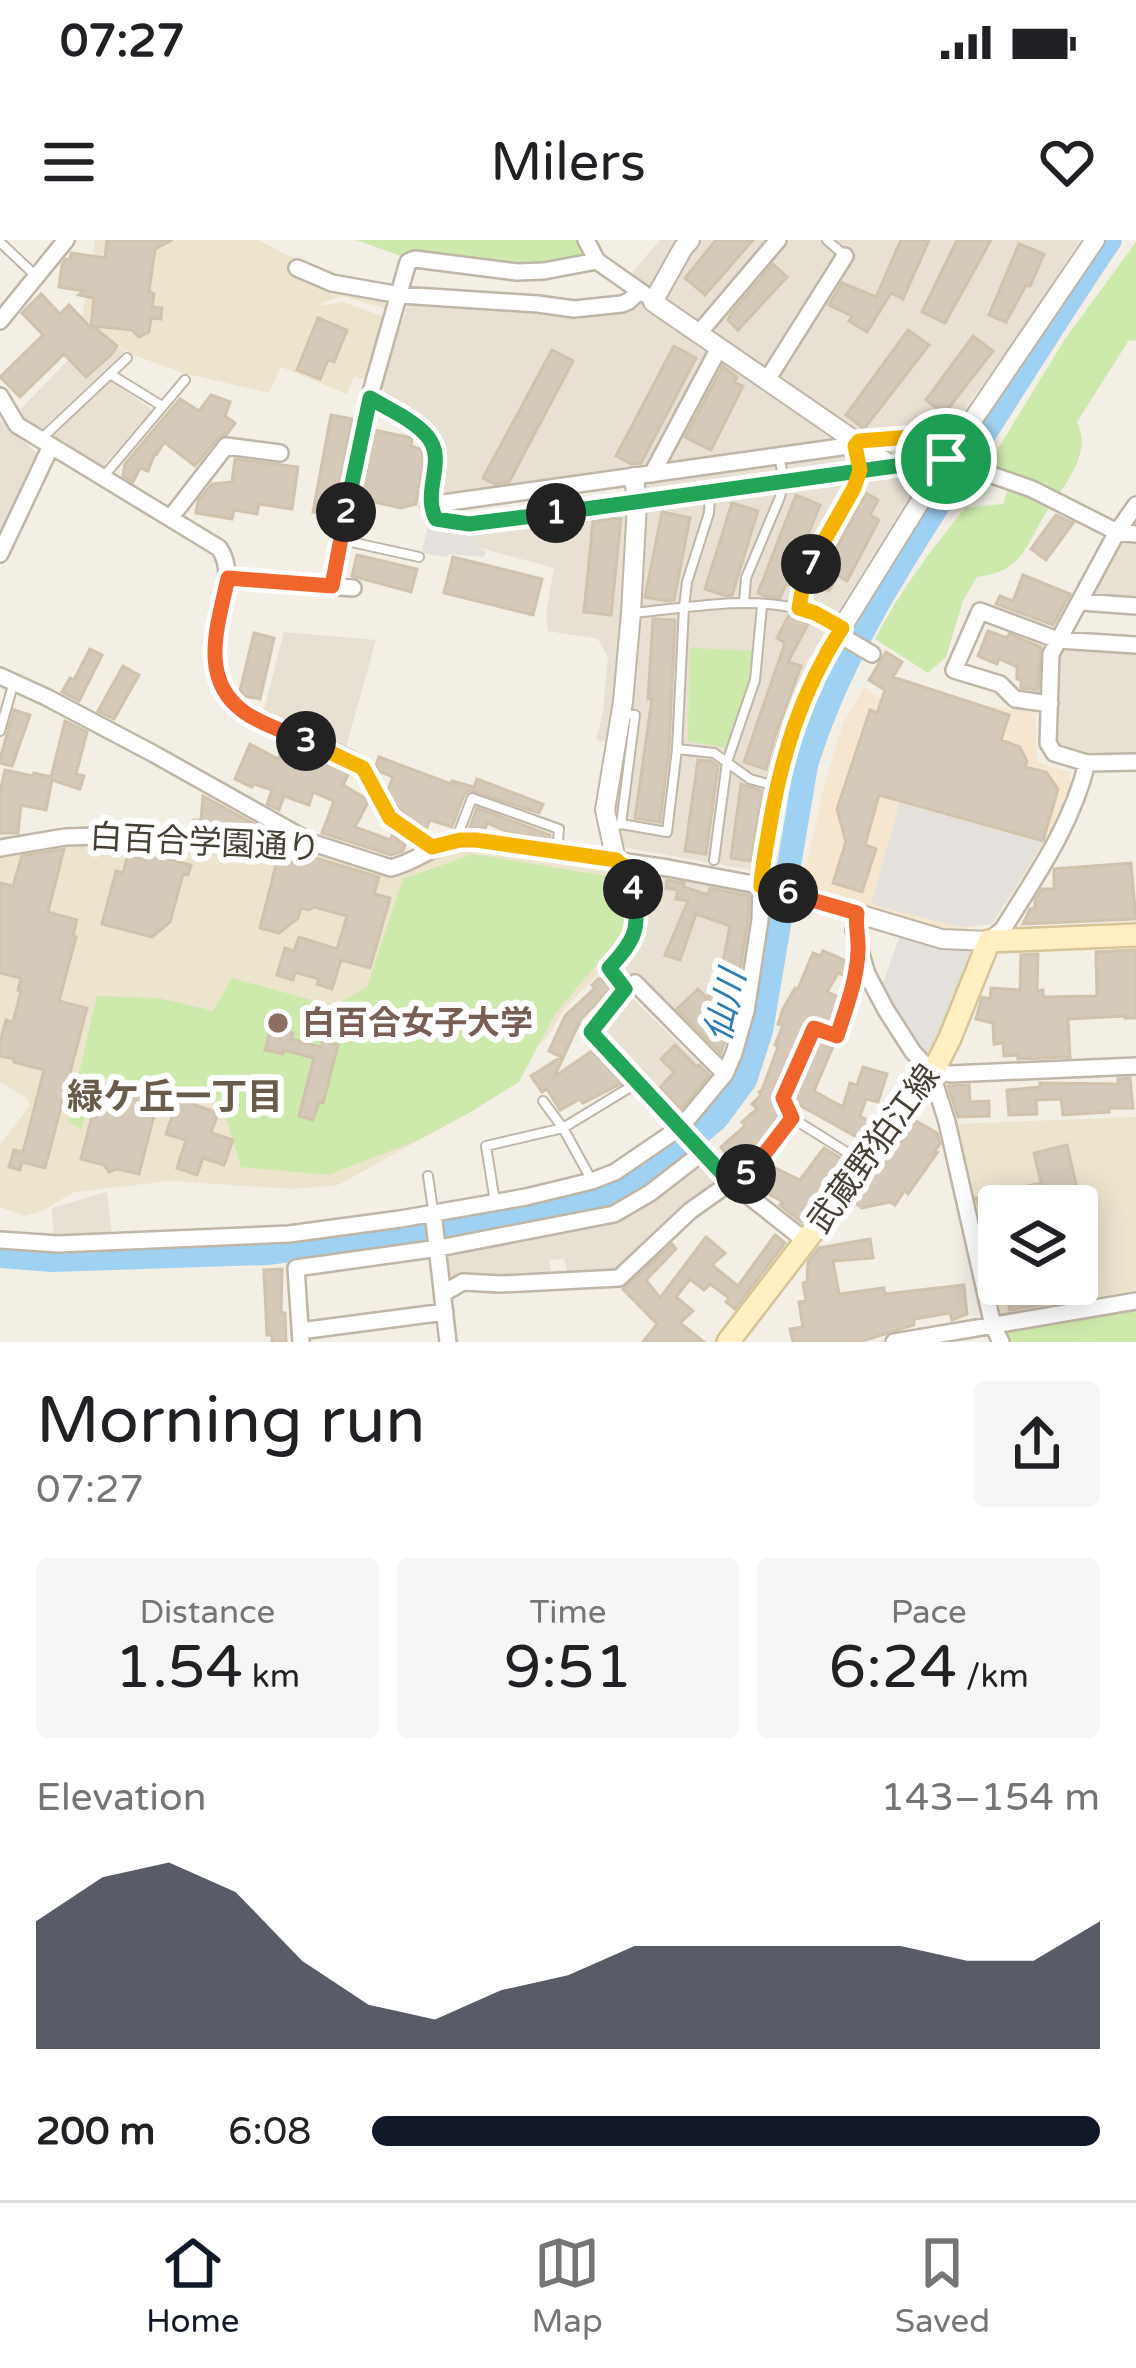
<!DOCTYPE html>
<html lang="en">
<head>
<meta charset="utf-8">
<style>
  body { margin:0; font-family:"Varela Round","Noto Sans JP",sans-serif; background:#f6f6f6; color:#202124; height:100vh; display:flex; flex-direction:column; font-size:45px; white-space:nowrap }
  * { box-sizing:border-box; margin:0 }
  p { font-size:39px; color:#757577 }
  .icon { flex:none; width:66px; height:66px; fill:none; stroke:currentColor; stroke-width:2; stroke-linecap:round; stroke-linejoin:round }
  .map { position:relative; height:1102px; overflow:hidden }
  .side { display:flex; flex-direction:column; background:#fff; flex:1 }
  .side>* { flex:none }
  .fabs { position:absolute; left:978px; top:945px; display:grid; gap:24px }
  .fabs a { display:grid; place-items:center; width:120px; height:120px; border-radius:12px; background:#fff; box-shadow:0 6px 30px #0003; font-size:60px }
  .pin { position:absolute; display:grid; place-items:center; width:102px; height:102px; color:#fff; margin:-51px; border:6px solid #fff; border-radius:50%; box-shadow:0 3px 12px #0007 }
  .km { position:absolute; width:60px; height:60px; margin:-30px; border-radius:50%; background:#222; color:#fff; font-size:33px; line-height:60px; text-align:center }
  .round { display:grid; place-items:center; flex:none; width:126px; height:126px; border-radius:12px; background:#f6f6f6 }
  .head { display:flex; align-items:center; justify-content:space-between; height:204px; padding:0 36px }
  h1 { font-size:66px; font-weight:600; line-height:90px }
  .metrics { display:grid; grid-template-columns:repeat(3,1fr); gap:18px; height:204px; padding:12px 36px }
  .metrics div { display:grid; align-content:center; border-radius:12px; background:#f6f6f6; text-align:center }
  .metrics b { font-size:60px; font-weight:600 }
  .metrics small { font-size:33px; font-weight:400 }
  .metrics p { font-size:33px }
  .chart { height:336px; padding:24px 36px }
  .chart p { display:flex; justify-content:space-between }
  .chart svg { width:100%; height:216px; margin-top:12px; fill:#111827; opacity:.7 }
  ul { padding:0 36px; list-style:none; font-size:39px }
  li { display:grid; grid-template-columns:192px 144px 1fr; align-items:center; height:90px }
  li i { height:30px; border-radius:15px; background:#111827 }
  .status { display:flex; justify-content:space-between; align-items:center; height:84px; padding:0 60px; background:#fff; direction:ltr }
  .status svg { height:33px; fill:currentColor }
  header { display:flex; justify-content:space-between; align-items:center; height:156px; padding:0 36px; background:#fff; font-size:54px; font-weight:600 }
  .tab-bar { display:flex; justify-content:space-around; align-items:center; height:168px; border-top:3px solid #e0e0e0; background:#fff; font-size:33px; color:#757577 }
  .tab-bar a { display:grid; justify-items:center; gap:6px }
  .tab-bar .active { color:#111827 }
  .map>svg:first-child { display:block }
</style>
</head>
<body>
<div class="status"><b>07:27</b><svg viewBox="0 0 49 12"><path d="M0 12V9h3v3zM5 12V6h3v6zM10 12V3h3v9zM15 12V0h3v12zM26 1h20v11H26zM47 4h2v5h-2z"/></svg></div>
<header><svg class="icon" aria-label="menu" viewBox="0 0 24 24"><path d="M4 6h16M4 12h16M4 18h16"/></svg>Milers<svg class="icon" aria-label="heart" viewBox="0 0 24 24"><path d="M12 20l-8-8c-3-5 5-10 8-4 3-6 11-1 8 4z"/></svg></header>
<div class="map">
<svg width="1136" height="1102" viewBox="0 0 1136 1102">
  <rect width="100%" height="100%" fill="#f3efe5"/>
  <path fill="#e7e0d3" d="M660 0H1080L1022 90 956 181 808 420 782 486 770 531 754 629 751 630 623 607 615 579 614 556 624 505 596 500 603 472 608 417 598 399 548 391 546 373 554 328 473 306 480 292 648 267 638 233 449 258 437 244 442 211 435 192 395 166 380 144 407 68 416 52 575 64 626 59 633 31Z
    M95 92 125 111 36 195 16 174Z
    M109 139 152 170 99 231 48 199Z
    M0 180 37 213 0 299Z
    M1123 297H1136V362L1089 356Z
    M284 392 376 400 344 514 262 477Z
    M1061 404 1136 410V518L1080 519 1055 510V414Z
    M629 626 754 650 744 745 718 828 625 743 615 730Z
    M630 756 714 838 676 883 599 791Z
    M704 922 724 942 615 1038 571 1044 564 1019 549 1020 553 1046H449L442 1014 615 976Z
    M107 952 112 995 54 1000 52 968Z"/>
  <path fill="#f6e5cf" d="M903 439 989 466 1035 472 1037 522 1069 532 1072 545 1046 603 992 684 954 691 809 654 804 638 824 546 843 484 864 448 888 463Z"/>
  <path fill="#ede4ce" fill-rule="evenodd" d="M95 0H258L334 39 397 50 391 70 342 56 315 66 343 62 390 79 367 141 354 136 347 154 281 127 269 153 183 133 134 115 81 82Z
    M123 600 320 611 393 637 439 617 472 607 624 631 631 658 632 688 628 702 564 770 548 796 445 886 338 945 294 949 170 941 74 952 42 971 25 976 0 967V904L30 865 27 858 0 842V612L62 602Z
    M1136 877V1056L998 1077 953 884ZM999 966H1077V1044H999Z"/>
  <path fill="#cee9ac" d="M356 0H586L594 14 544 31 412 20Z
    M1136 2V101L1129 100 1077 182C1094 216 1060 249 1044 276 1036 289 1029 306 1019 318 1007 331 994 335 977 337L963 361 946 417 928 433 875 399C899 352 932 309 965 268L1003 264 1013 235 988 225 1065 99Z
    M690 408 756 411V429L728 508 688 501Z
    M473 614 619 638 625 691 555 774 519 842 469 873 416 901 328 935 241 927 222 864 182 851 105 838 95 847 81 889 68 881 97 756 159 758 213 771 232 738 333 766 367 747 403 639Z
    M1136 1069V1102H1005L999 1089Z"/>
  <path fill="#e4e1dd" d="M428 285 480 292 473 306 486 311 484 317 450 314 447 317 422 313Z
    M900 563 1043 603 992 684 961 687 871 664Z
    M900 694 970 705 977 712 933 814 929 817 882 747Z"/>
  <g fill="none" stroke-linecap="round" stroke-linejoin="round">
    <path stroke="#9fd1f2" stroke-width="24" d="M0 1016 52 1020 267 1013 419 993 555 968 609 954 671 917 717 878 745 840 761 791 806 525C842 408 913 303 980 201 1023 134 1065 66 1110 0"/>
  </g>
  <path fill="#d5caba" stroke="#d0c2ad" stroke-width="3" d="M107 0H172L155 9 149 51 154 54 152 67 162 68 161 79 151 78 149 92 139 97 132 90 93 86 117 106 110 116 86 137 64 114 20 157 0 137 43 95 22 73 41 54 60 74 69 65 91 88 94 58 79 55 84 51 59 47 62 24 66 19 70 20 71 13 105 18Z
    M716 0H753L705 55 685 38Z
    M901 0H929L903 59 891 53 867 92 849 81 852 76 829 65 842 43 876 57Z
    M957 0H991L945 83 922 72Z
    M1019 4 1044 14 1030 46 1026 45 1006 82 989 75Z
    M773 24 787 37 738 90 728 80 731 74Z
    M318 78 347 90 334 122 328 120 320 139 297 130Z
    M908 90 929 105 864 189 846 175Z
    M973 96 993 111 944 174 926 160Z
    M674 106 696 118 641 223 631 224 616 216Z
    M552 110 573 121 509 242 495 244 483 238Z
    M723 126 737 137 734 142 743 146 711 210 685 197Z
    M211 155 230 162 225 176 235 183 227 194 217 199 195 226 164 202 157 214 155 213 148 231 140 228 133 242 123 236 125 224 180 159 199 171Z
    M331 175 352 179 333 276 313 272Z
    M374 190 412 198 411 206 422 210 423 225 416 264 401 268 361 259Z
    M235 219 298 227 292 269 259 264 257 274 234 270 232 279 196 273 198 261 212 244 232 242Z
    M866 253 878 260 870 275 879 280 847 341 837 335 829 351 817 345Z
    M796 255 820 265 788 345 786 344 780 358 765 356 758 353Z
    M732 263 758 271 732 355 726 356 705 349Z
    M662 272 690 278 674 360 667 361 645 357Z
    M1056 275 1073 283 1046 320 1031 309Z
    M613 278 621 279 611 375 584 372 593 281Z
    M357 315 417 329 411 352 352 336Z
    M453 317 542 339 533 375 444 353Z
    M1023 335 1070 354 1053 385 996 364 1000 356 1013 361Z
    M789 375 808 384 788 422 801 426 775 496 766 529 744 522 785 403 777 398Z
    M653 379 675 380 669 508 660 582 635 578 652 459H648Z
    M988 391 1007 398 1009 394 1041 407 1038 450 1021 448V440L1017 439V427L999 419 997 424 978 416Z
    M254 393 274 398 260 459 245 456 240 451Z
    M90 409 102 415 79 461 62 452 70 438 74 440Z
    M886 412 902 422 893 437 1009 475 1001 500 1020 507 1027 521 1025 527 1046 532 1058 549 1043 601 879 555 865 605 876 609 862 652 833 643 846 602 837 569 870 470 877 473 885 450 869 440Z
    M123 426 139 435 114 479 98 471Z
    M14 470 30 475 12 526 0 523V519Z
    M65 481 87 492 76 534 84 536 80 549 52 540 46 570 21 565 18 593H0V552L5 530 33 536 34 533 51 537Z
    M250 504 278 519 284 505 349 533 343 545 365 558 367 564 355 587 390 600 392 596 395 597 405 605 403 611 391 615 322 593 334 561 313 552 309 565 284 556 279 570 267 564 272 550 254 544 252 547 235 539Z
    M379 517 451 544 452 541 474 547 477 539 543 564 539 573 469 550 464 555 452 587 430 580 426 590 406 575 392 561 388 550 393 537 381 532 376 525Z
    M698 520 711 521 718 526 706 614 685 611Z
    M741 544 762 551 751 621 731 618Z
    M203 556 214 562 265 590 194 587V580H201Z
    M477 568 550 595V599L511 593 487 583 485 589 470 587Z
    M64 609 48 672 77 680 73 696 76 697 59 761 87 768 45 928 22 922 20 930 9 927 14 910 23 912 44 830 14 822V819L0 816V803L6 780 13 782 21 751 18 750 21 738 0 733V643L13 646 22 616Z
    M148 613 191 625 188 635 183 634 170 682 152 697 102 684 116 631 123 633 128 615 146 620Z
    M302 614 379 637 374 654 390 658 370 728 341 720 332 749 317 744 319 739 295 732 293 740 277 735 285 708 294 711 299 697 337 709 347 676 314 667 309 670 301 668 298 678 279 693 260 688 278 617 293 621 294 616 301 618Z
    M1131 623 1136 679 1023 684 1030 669 1035 668V660L1042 649H1054V629Z
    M667 640 684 643V647L708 655 710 648 749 656 748 679 734 769 721 813 677 769 698 749 708 759 710 750 717 752 730 686 696 674 680 720 665 715 688 661 676 659 678 650 666 648Z
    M1136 710V778H1125V776L1068 779 1070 817 1018 819V815L1004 816 1003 803 994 804 993 783 976 779 982 757 990 759 991 748 1020 750 1021 715 1038 714 1037 751 1043 750V757L1097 756 1096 712Z
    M823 711 849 722 843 735 838 733 827 752 841 758 832 785 814 780 807 784 775 856 782 877 747 923 737 929 721 907 745 886 742 882 757 869 752 864 761 855 759 852 762 850 778 807 775 805 783 785 778 784 783 769 795 748 798 749 813 713 821 716Z
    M598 739H602L610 749 581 779 554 837 592 811 622 843 583 863 580 859 560 870 547 849 542 852 531 836 561 817 549 811 565 776 595 748 592 745Z
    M271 787 293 793 291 799 321 807 323 800 338 805 323 863 319 862 313 880 299 876 314 818 284 810 283 814 265 810Z
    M818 798 834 804 814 851 843 867 850 843 857 845 863 827 887 834 878 862 866 859 860 876 876 885 864 901 801 866H796L792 858Z
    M675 805 697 827 699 825 709 835 680 870 660 848 674 832 661 819Z
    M1130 838 1133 868H1109V872L1063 875 1061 859 1036 860 1037 874 1009 875 1007 850 1040 847V843L1118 844V839Z
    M100 845 158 860 139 934 117 929 109 932 104 925 81 919Z
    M969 845 970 862 989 861V876L958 877 948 846Z
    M178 859 218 873 211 893 233 900 224 925 203 918 197 935 177 928 186 900 166 894Z
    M916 881 937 893 940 904 933 914 937 913 908 954 905 950 895 965 890 962 862 968 854 962Z
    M1067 905 1081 966H999V976L985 980 976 958 1041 943 1034 913Z
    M824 908 847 922 801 982 780 965 783 962 758 948 769 925 800 940Z
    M775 995 785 1003 735 1069 726 1062 729 1058 710 1044 704 1050 690 1039 676 1057 693 1071 680 1083 704 1102H643L657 1084 623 1049 672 1004 676 1009 646 1040 660 1058 706 997 725 1013 712 1025 738 1046Z
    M870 999 873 1018 833 1021 839 1054 884 1048 885 1054 964 1045 967 1074 952 1080 950 1073 914 1079V1085L859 1102H793L790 1089 803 1087 799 1062 806 1061 803 1043 807 1042 808 1022 819 1008Z
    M282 1029 281 1073H285L286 1102H272V1095H267L264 1030Z
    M1004 1044H1053L1057 1062 1010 1070Z"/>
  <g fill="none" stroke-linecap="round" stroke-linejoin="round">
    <defs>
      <path id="service" d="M827 0 844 15
        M0 2 37 37
        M110 134 162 166
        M41 199 127 118
        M104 236 185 140
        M342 300 419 317
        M744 363 746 338 780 257 784 241 779 216
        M799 367 805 335 854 248 860 230 855 205
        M633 373C701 367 780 348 841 387
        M0 491 13 445
        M677 509 714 513 750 539 775 546
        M621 584 635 475 621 474
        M611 588 621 584 667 592 677 509 684 367 687 342 709 273 710 255
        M460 600 459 592 472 558 559 589 557 611
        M714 620 727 522 755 440 762 366
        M858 715 852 752 837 796 814 788 783 858 792 878 864 923
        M543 861 563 888 592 941
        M428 936 433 970
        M733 942 753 929 792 878
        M495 962 486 906 563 888 637 843"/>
      <path id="minor" d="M586 0 597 21 644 54
        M297 28 332 43 400 55 538 64 574 69 622 64 629 61 639 51
        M0 81 66 0
        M699 93 778 0
        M767 140 845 16
        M0 156 17 185 219 308C243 342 204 393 216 434 232 489 319 497 361 526 373 535 375 554 382 567 393 585 414 596 432 607
        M371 158C388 169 414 180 427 196 448 220 421 251 437 279L469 284 637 263 890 225
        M946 219 1032 249 1117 292 1136 294
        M652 234 719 108
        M429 265 855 205 859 201 963 193
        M1136 265 1117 292 1051 414 1048 503 1054 513 1087 523 1136 522
        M171 277 226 206 280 213
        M0 314 51 206
        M228 338 353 348
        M332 346 365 173 408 22 415 19 517 32 544 31 597 21
        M1081 362 1136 366
        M838 394 872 414
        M0 436 46 457 154 514 307 600
        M1050 464 1015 459 1000 444 954 430 980 371 1058 400 1136 405
        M0 608 65 597 128 595 259 602H310L391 628C425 619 434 600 476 600L668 628 768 647
        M618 622C638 639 644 683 629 706 624 714 615 721 609 728L625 749 591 792 731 942 807 1002
        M858 673 854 690 859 707 867 734 886 770 913 812 926 826 934 831 950 834 1136 826
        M989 701 1003 689C1036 636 1072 585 1087 523
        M625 749 635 743 725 834
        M932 835 947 882 993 1086 1001 1102
        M433 972 448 1102
        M0 1000 58 1004 289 994 400 979 526 957 592 941 615 932 681 887 725 834 734 813 746 771 760 680 761 646
        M444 1053 463 1042 501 1044 619 1038 690 971 731 942
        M300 1091 445 1072
        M301 1102 296 1028 439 1008 614 974 650 953 703 912
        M894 1102 1136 1061"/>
      <path id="tertiary" d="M690 0 683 8 653 62 890 225 946 219
        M616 620 605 570 623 462 631 373 637 263 634 237
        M761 646 776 547 788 500 823 418 949 215 1095 0
        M768 647 942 699 989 701"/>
      <path id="secondary" d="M728 1102 929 840 950 798 989 701 1136 695"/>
    </defs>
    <use href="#service" stroke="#bfb6a7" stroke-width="12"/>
    <use href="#minor" stroke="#bfb6a7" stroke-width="20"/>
    <use href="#tertiary" stroke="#bfb6a7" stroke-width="22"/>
    <use href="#secondary" stroke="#d7c496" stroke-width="26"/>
    <use href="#service" stroke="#fff" stroke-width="8"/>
    <use href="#minor" stroke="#fff" stroke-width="15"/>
    <use href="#tertiary" stroke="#fff" stroke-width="18"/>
    <use href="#secondary" stroke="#ffefc3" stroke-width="21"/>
  </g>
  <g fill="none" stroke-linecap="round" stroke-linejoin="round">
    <defs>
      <path id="split-1" d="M556 273 946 219"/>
      <path id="split-2" d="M346 272 370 158C388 169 414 180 427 196 448 220 421 251 436 279L469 284 556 273"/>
      <path id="split-3" d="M306 501C287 492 262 485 244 472 198 439 218 384 228 338L332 346 346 272"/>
      <path id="split-4" d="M306 501 363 528 390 578 432 607 460 600H476L616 620 629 631 633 649"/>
      <path id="split-5" d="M633 649C641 689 635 700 609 728L625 749 591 792 731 943 746 934"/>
      <path id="split-6" d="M746 934 753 929 792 878 783 858 814 788 837 796C846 768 857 740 858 711 859 697 855 688 857 673L788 653"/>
      <path id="split-7" d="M788 653 761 646C762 627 766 608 769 590 781 517 801 451 842 388L815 373 799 368 805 334 811 324"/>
      <path id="split-8" d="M811 324 854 248 860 230 855 206 859 201 964 193 946 219"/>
    </defs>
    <use href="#split-1" stroke="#fff" stroke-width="24"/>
    <use href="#split-2" stroke="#fff" stroke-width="24"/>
    <use href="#split-3" stroke="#fff" stroke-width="24"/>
    <use href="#split-4" stroke="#fff" stroke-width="24"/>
    <use href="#split-5" stroke="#fff" stroke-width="24"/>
    <use href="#split-6" stroke="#fff" stroke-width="24"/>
    <use href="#split-7" stroke="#fff" stroke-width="24"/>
    <use href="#split-8" stroke="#fff" stroke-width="24"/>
    <use href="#split-1" stroke="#22a559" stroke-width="15"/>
    <use href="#split-2" stroke="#22a559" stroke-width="15"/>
    <use href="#split-3" stroke="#f0652b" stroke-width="15"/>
    <use href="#split-4" stroke="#f5b400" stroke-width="15"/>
    <use href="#split-5" stroke="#22a559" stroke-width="15"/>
    <use href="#split-6" stroke="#f0652b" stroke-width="15"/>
    <use href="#split-7" stroke="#f5b400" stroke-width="15"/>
    <use href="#split-8" stroke="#f5b400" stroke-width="15"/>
  </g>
  <circle fill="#8d6e63" stroke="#fff" stroke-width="4.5" cx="278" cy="783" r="12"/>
  <g text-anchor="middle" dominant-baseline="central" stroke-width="12" stroke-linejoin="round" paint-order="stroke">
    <g font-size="33" fill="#463f34" stroke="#fff">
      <text transform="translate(205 603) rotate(3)">白百合学園通り</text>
      <text transform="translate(874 909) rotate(-54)">武蔵野狛江線</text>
    </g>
    <g font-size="33" font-weight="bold" fill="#785e54" stroke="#fff" text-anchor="start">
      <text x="302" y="783">白百合女子大学</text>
    </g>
    <g font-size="36" font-style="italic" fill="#2b7cb4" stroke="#fff">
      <text transform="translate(726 766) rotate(-77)">仙川</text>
    </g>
    <g font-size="36" font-weight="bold" fill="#695c4b" stroke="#fff">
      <text x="175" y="857">緑ケ丘一丁目</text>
    </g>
  </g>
</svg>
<div class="fabs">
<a><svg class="icon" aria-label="layers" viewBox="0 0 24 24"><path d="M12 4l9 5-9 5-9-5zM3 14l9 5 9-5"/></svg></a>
</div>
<div class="pin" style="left:946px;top:219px;background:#1e9e55"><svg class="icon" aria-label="arrive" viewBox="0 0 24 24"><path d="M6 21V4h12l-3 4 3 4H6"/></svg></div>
<b class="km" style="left:556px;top:273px">1</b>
<b class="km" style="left:346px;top:272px">2</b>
<b class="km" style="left:306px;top:501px">3</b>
<b class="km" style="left:633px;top:649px">4</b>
<b class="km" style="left:746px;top:934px">5</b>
<b class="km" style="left:788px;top:653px">6</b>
<b class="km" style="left:811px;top:324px">7</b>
</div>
<section class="side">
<div class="head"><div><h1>Morning run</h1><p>07:27</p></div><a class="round"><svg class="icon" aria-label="share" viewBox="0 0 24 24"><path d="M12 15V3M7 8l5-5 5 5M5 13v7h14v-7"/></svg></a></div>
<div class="metrics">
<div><p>Distance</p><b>1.54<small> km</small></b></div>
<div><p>Time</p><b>9:51</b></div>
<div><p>Pace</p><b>6:24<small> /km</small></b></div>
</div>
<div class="chart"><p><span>Elevation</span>143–154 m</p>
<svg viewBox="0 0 160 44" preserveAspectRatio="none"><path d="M0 44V18L10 9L20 6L30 12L40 26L50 35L60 38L70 32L80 29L90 23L100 23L110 23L120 23L130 23L140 26L150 26L160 18V44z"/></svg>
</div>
<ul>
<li><b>200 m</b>6:08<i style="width:100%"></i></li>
</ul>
</section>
<nav class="tab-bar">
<a class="active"><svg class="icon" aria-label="home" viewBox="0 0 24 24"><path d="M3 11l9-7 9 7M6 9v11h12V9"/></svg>Home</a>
<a><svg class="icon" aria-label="map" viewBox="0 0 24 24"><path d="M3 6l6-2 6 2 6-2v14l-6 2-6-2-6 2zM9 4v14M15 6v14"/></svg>Map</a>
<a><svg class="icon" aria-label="saved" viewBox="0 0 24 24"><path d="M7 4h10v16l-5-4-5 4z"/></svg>Saved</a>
</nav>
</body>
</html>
